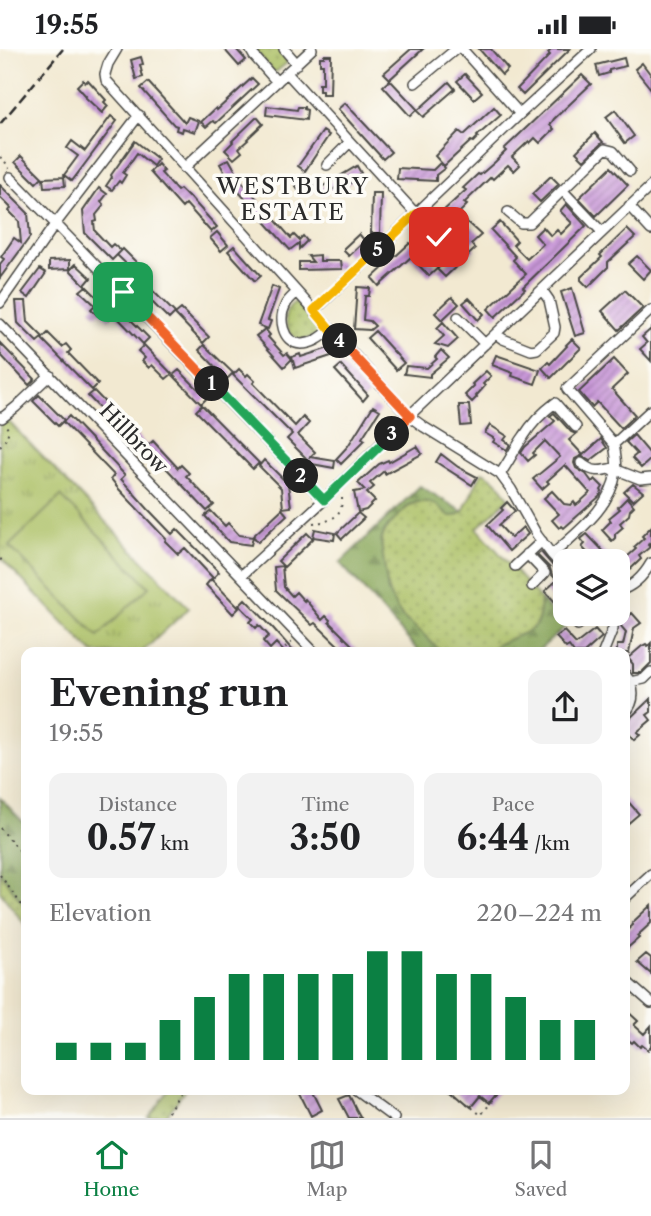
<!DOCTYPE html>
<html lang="en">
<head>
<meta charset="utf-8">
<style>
  body { margin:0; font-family:"Libre Caslon Text",serif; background:#f2f2f2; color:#202124; height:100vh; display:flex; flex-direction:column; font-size:26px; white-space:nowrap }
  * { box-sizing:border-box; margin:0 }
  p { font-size:23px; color:#757577 }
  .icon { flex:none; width:38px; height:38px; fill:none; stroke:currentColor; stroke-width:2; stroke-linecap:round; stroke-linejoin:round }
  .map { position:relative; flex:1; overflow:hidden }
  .sheet { position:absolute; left:21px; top:598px; width:609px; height:448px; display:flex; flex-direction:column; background:#fff; border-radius:14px; box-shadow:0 7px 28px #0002 }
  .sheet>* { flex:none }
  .buttons { position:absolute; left:553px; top:500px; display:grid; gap:14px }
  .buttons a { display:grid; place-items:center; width:77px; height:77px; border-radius:14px; background:#fff; box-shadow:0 7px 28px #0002; font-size:35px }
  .pin { position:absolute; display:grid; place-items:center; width:60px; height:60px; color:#fff; margin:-30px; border-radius:14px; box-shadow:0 4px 10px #0006 }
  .km { position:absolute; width:35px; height:35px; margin:-18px; border-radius:50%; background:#222; color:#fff; font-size:19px; line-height:35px; text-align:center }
  .round { display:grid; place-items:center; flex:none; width:74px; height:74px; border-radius:14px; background:#f2f2f2 }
  .overview { display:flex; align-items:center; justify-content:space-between; height:119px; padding:0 28px }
  h1 { font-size:38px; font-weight:700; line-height:52px }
  .metrics { display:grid; grid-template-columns:repeat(3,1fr); gap:10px; height:119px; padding:7px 28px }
  .metrics div { display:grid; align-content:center; border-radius:14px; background:#f2f2f2; text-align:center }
  .metrics b { font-size:35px; font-weight:700 }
  .metrics small { font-size:19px; font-weight:400 }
  .metrics p { font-size:19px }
  .chart { height:196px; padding:14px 28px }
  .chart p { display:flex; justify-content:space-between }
  .chart svg { width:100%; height:126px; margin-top:7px; stroke:#0b8043; stroke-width:6 }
  .status { display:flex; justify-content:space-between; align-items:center; height:49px; padding:0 35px; background:#fff; direction:ltr }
  .status svg { height:19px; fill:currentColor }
  .dock { display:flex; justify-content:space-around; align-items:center; height:98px; border-top:2px solid #e0e0e0; background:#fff; font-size:19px; color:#757577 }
  .dock a { display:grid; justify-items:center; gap:4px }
  .dock .on { color:#0b8043 }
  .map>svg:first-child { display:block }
</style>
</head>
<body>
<div class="status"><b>19:55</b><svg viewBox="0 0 49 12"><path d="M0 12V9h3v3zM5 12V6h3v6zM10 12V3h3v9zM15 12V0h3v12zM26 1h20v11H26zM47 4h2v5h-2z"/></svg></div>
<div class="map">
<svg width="651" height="1069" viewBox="0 0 651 1069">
  <defs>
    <pattern id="grass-dots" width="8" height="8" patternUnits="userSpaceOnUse" patternTransform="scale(1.75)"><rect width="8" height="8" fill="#abbf63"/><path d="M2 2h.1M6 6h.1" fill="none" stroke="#8b9b52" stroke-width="1.8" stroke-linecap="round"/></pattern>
    <pattern id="forest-firs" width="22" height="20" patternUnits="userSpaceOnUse" patternTransform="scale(1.75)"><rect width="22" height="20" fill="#88a659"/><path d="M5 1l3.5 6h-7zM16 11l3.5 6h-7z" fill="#6f874a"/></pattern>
    <pattern id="park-tufts" width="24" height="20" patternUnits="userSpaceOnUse" patternTransform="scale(1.75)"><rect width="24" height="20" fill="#abbf63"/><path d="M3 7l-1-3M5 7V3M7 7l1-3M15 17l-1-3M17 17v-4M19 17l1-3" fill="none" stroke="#8b9b52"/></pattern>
    <pattern id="building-hatch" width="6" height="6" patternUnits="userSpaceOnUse" patternTransform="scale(1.75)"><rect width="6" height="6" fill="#c796d7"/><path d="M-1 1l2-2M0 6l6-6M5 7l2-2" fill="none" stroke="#a27baf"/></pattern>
  </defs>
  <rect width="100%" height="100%" fill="#fdfcf7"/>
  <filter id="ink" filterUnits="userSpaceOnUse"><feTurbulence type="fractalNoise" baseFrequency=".0143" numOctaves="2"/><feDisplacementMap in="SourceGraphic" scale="14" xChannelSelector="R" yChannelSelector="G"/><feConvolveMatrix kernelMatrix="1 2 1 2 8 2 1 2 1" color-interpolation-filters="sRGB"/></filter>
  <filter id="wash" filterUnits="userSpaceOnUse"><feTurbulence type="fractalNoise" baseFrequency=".00686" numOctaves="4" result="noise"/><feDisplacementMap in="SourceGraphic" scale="28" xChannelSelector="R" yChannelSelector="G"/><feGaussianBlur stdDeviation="1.57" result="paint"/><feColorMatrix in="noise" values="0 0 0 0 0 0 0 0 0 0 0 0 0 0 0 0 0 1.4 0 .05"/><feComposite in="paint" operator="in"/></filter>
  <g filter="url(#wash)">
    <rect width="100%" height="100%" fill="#f2e9d1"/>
    <path fill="url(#grass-dots)" stroke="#6b7547" stroke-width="2" d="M254 0H279L288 13 276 23 272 22Z
      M295 253 322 282 319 286 301 292C285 284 279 263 295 253Z
      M482 423C495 428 502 438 509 449L477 479 541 551 539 568 536 576 529 582 496 596 489 604H442C423 583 398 572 388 544 385 536 380 498 382 491 383 483 387 478 393 472 409 454 427 441 446 465H459L463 462Z
      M0 823 26 859V877L0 843Z
      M169 1041H185L165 1069H149Z"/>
    <path fill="url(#forest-firs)" stroke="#5a6842" stroke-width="2" d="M420 437 463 463 455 467H450L435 455 428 453H417L409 456 384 482 381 493 388 543 393 553 402 568 420 582 442 604H420L340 514Z
      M541 551 565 578 536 604H489L496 596 529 582 536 576 539 568Z
      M0 749 26 776V859L0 823Z"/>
    <path fill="url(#park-tufts)" stroke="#6b7547" stroke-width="2" d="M6 370 189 559 141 604H93L0 508V375Z"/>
    <path fill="#abbf63" stroke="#6b7547" stroke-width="2" d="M61 447 149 538 98 587 9 497Z"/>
    <g id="blocks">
      <path fill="url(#building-hatch)" d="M224 0H236L246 11 239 17Z
        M411 0H423L390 30 384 24Z
        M479 0H491L508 20 502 26Z
        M552 0H570L523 46 517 40 550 6 548 4Z
        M324 6H331L330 45H322V42H319V35H323V15H320V8H324Z
        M141 8 143 15 140 16 143 28 136 30 131 11Z
        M624 9 626 17 609 21V24L599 27 596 16Z
        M642 14 651 26V40L635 20Z
        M465 25 482 43 474 50 457 32Z
        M582 26 591 35 554 70 550 76 554 80 540 94 535 89 530 94 529 92 512 108 520 116 514 122 508 116 493 130 491 128 464 154 467 156 458 165 481 186 471 195 475 200 445 228 437 220 443 215 445 217 463 200 461 198 466 193 461 187 463 185 443 162 466 141 463 139 478 125 480 126 495 113 506 102 504 100Z
        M252 29 258 35 216 74 213 72 206 78 201 73 216 59 217 61Z
        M83 31 85 34 88 31 106 51 104 53 108 57 102 64 85 48 86 47 77 37Z
        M390 31 417 60 410 67 383 37Z
        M148 33 185 74 188 68 199 72 195 83 183 79 182 83 176 81 177 77 174 76 141 39Z
        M449 33 455 40 423 68 417 62Z
        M345 54 391 103 383 110 338 60Z
        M267 57 297 61 298 58H304V60L307 61 306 71 266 66Z
        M494 58 501 66 477 87 478 88 473 93 471 92 444 117 435 107 459 82 464 86Z
        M615 61 634 87 625 94 606 68Z
        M111 67 117 72 72 132 64 126 78 107 67 99 72 92 85 102Z
        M257 68 263 75 247 90 248 91 239 99 242 103 234 110 225 101 233 93 232 92Z
        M323 82 329 86 305 122 298 117Z
        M595 84 603 93 584 111 576 103Z
        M135 92 158 110 153 117 137 104 123 124 126 126 121 134 119 132 112 141 106 137 112 128 111 126Z
        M21 107 42 128 36 134 15 113Z
        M229 110 239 128H238L291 189 294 186 299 191 303 187 307 192 299 200V194L290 201 230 133 220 115Z
        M440 114 445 119 436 126V132L397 130 398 119 433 121Z
        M158 115 164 122 161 124 177 142 180 140 188 148 189 147 217 178 211 183 186 155 182 159 150 123Z
        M357 117 361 124 352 129 354 132 344 137 343 135 324 145 320 139Z
        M611 118 628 136 596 167 579 149Z
        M304 125 317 140 309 146 305 141H298L296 138 297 131Z
        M551 127 559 135 540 153 532 145Z
        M64 128 65 137 44 138 43 129Z
        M0 136 28 164 30 188 0 229V215L4 210 1 208 14 189 21 194 19 172 9 162 11 159 0 148Z
        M99 139 107 145 101 153 104 156 96 166 97 172 94 173 95 182 110 198 113 195 121 202 112 211 85 184 83 162Z
        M372 144H381L380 184H371Z
        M566 155 586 177 523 238 525 240 495 268 488 260 526 225 513 211 516 208 491 181 500 173 517 192 513 196 527 210 543 195 535 186 543 178 551 187 557 181 561 185 572 174 560 162Z
        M627 180 635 188 608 213V218L588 238 581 231V228L602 208 600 206Z
        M217 183 228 196 221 202 210 189Z
        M359 185 365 192 349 207 344 202V199Z
        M410 194 430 215 432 213 438 219 429 227 411 208 379 237 372 229Z
        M234 197 261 227 255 232 228 202Z
        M123 200 151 228 146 234 117 206Z
        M320 206V212H341L342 220 299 221V213H313L308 207Z
        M637 207 651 221 643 230 628 215Z
        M70 211V220L49 221V212Z
        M76 215 91 229 85 236 70 221Z
        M40 220 46 224 29 249 22 244Z
        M147 236 175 264 169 270 141 242Z
        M86 237 114 265 109 271 100 262 97 266 91 260 95 256 80 242Z
        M272 237 279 240 268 271 271 272 268 280 258 276Z
        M357 238 370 239 369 247H365L363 271 370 272 375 277 370 281 354 280Z
        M572 239 585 284 575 287 561 243Z
        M625 241 643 259 619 281 602 262Z
        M452 248 459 255 442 271 435 264Z
        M469 249 484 265 478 271 463 254Z
        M16 252H26L28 273 43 288 37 293 18 274Z
        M181 260 209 288 203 294 175 265Z
        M121 261 149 289 143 295 115 266Z
        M443 273 458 290 448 299 435 295 444 287 437 279Z
        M265 280 270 286 268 288 284 306 287 304 292 310 284 318 256 287Z
        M651 280V312L640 300 647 294 642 288Z
        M375 282 404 314 396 321 367 289Z
        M48 284 62 298 66 295 71 301 68 304 98 335 92 341 42 290Z
        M572 290 581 299 551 329 542 319 548 313 550 315 567 297 566 296Z
        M0 294 35 330 29 336 0 305Z
        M144 296 172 325 166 330 152 316 149 319 142 312 145 309 138 302Z
        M204 296 233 324 227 330 199 301Z
        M332 298 334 306 295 319 292 308 300 305 301 308Z
        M441 301 449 309 430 325V328L404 325 406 317 427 319 437 310 435 308Z
        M496 306 540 321 535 335 512 327 513 324 492 316Z
        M614 310 628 325 612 340 635 366 621 379 597 353 592 358 579 343Z
        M341 316 368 346 363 352 335 321Z
        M239 320 246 327 248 325 255 332 253 334 295 377 303 368 309 374 298 386 315 403 310 408 335 412 334 419 312 415 287 390 292 385 233 326Z
        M179 321 207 349 201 355 173 326Z
        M486 322 491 327 483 335 485 337 476 347 477 348 472 353 465 346 474 337 472 335Z
        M94 342 147 397 153 392 178 419 181 416 189 424 186 427 214 456 207 462 150 402 145 407 88 347Z
        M39 346 64 371 58 377 33 352Z
        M202 356 259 414 253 420 196 362Z
        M459 356H469L471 376 461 377Z
        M373 357 380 361 362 389 365 391 341 415 336 410 348 397Z
        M554 364 571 383 576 385 569 391 583 406 601 390 607 399 590 412 581 407 575 410 574 414 576 419 586 425 592 433 595 430 603 438 601 441 602 442 600 447 564 479 562 477 559 479 552 471 559 465 544 449 552 442 564 455 571 456 574 453 576 456 579 454 590 444 565 416 547 432 549 434 542 440 533 430 560 408 545 392 533 404 535 406 528 412 521 404 525 398 555 372 550 367Z
        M69 367 125 426 121 430 148 460 172 485 177 480 219 523 213 529 185 499 178 505 165 492 166 490 116 437V436L111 430 114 426 63 373Z
        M490 376 507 387 504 391 510 395 507 401 493 393 495 390 485 384Z
        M634 386 651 406V410L641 419 632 409 637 405 626 393Z
        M417 397 422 405 385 425 384 422 370 434 374 438 367 444 375 452 366 461 358 463 354 443 365 441 358 434 379 415 388 411 389 413Z
        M441 405 458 418 477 428 472 436 436 413Z
        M264 411 288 435 291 458 283 459 281 439 259 417Z
        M633 435 643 443 633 452 624 443Z
        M627 449 634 457 630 461 629 466 620 474 623 478 615 485V489L612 492 602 481 611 472 609 469 620 460 618 458Z
        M507 453 515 462 499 476 511 489 523 478 528 485 509 502 487 476 503 461 501 459Z
        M282 460 287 466 258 493 253 487Z
        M211 462 225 477 228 474 239 486 253 488 251 496 229 493 205 467Z
        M358 464 364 469 342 490 337 484Z
        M651 478V496L649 494 648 496 650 498 639 507 641 510 618 532V516L636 500 634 498 644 489 642 487Z
        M315 480 335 484 334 491 313 488Z
        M307 484 313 490 284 518 278 512Z
        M587 485 608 507 610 505 617 513H598L592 506 591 508 582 498 585 495 581 490Z
        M541 503 565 531V535L558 542 565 550V564L545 542 557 531 552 526 550 519 537 506Z
        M282 517 284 538 292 547 296 543 304 552 305 550 322 571 326 567 330 571 329 573 360 604H336L341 599 315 574 312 576 276 541 274 518Z
        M211 530 239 559 233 565 206 536Z
        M245 550 273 579 295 604H285L276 594 270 600 263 592 269 587 259 576 256 579 250 573 253 570 239 556Z
        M632 564 641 574 634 579 629 604H617V596H623L626 583 620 576Z
        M595 580 602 588 584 604H574L569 597 566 599 556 588 564 582 576 595Z
        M651 594V614L641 624H633V615L628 609 642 597 646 595 648 597Z
        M651 649V663L647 666 651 671 637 683 640 686 634 691 629 685 625 688V674Z
        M625 749 639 765 625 777Z
        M651 856V874L637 887 639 889 625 901V883L633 876 632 874Z
        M646 905 651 909V925L637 913Z
        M625 960 638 972 634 976 644 985 651 977V998L648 1001 642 996 640 998 634 992 632 994 625 988Z
        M298 1041H312L322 1061 311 1067Z
        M451 1041H500L489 1054 480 1047 471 1058Z
        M349 1046 356 1060 361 1069H349L339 1050Z"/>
    </g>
  </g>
  <g filter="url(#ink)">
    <use href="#blocks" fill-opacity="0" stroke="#494844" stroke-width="2"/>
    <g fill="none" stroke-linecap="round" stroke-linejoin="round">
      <defs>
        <path id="minor" d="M117 0 108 15 105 25 106 31 409 367 424 378 500 425 511 440 537 486 552 506 565 520
          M250 0 254 7 277 33
          M284 0 297 15
          M462 0 520 65
          M287 24 438 189
          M415 34 456 0
          M327 116 350 93
          M184 119 312 0
          M10 128 324 451
          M563 142 602 183
          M629 157 651 181
          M508 163 521 174H529L605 100 613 102 630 122
          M297 243C293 247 288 251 286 255 278 269 282 294 301 295 313 295 322 288 330 281
          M0 254 56 174 139 66
          M314 262 520 65 591 0
          M458 268 485 295
          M0 275 315 604
          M496 285 503 290 531 301 537 300 554 284 555 278 549 251 542 241
          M0 368 2 369 16 358 50 326
          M614 395 567 340 651 261
          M614 395 651 361
          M581 414C594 425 602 422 617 418
          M617 421 640 430 651 429
          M500 425C509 413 515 399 524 387 532 374 543 363 555 354L576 378
          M527 505 545 524 532 537
          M552 506C577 483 611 459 616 423 618 414 615 403 614 395
          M515 517 542 492
          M241 527 324 451 409 367 651 137
          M618 542C633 538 643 528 651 514
          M594 565 602 570 613 571
          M578 576 591 565
          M603 604 613 579V565
          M625 625C635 638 636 652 625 664
          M630 633 644 630 651 623
          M625 849 651 825
          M625 931 651 954
          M356 1041 394 1069"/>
      </defs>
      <use href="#minor" stroke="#494844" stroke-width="12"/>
      <path stroke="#494844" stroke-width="2" stroke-dasharray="2 5" stroke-linecap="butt" d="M0 108 8 116 9 120
        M0 397 6 390 9 381 6 377
        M313 474C332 473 343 467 342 447
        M0 511 6 508
        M280 604 293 592
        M0 779 26 809
        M0 826 26 862
        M450 1041 481 1066 501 1041
        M512 1041 516 1044 518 1041
        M164 1069 182 1041"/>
      <use href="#minor" stroke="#fff" stroke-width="9"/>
      <path stroke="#2b2b2b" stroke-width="2.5" stroke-dasharray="10 5" stroke-linecap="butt" d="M0 75 63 0"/>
    </g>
  </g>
  <g fill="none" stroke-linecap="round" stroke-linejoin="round" filter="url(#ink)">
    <defs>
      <path id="split-1" d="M123 243 212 335"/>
      <path id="split-2" d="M212 335 301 427"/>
      <path id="split-3" d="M301 427 324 451 392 385"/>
      <path id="split-4" d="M340 292 410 367 392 385"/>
      <path id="split-5" d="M340 292 314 261 378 201"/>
      <path id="split-6" d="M378 201 416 165 439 188"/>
    </defs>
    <use href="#split-1" stroke="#fff" stroke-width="14"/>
    <use href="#split-2" stroke="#fff" stroke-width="14"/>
    <use href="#split-3" stroke="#fff" stroke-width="14"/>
    <use href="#split-4" stroke="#fff" stroke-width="14"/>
    <use href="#split-5" stroke="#fff" stroke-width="14"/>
    <use href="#split-6" stroke="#fff" stroke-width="14"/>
    <use href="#split-1" stroke="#f0652b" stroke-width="9"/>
    <use href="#split-2" stroke="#22a559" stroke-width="9"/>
    <use href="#split-3" stroke="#22a559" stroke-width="9"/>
    <use href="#split-4" stroke="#f0652b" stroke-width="9"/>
    <use href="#split-5" stroke="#f5b400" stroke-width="9"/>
    <use href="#split-6" stroke="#f5b400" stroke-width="9"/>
  </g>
  <g text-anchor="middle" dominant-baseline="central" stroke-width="7" stroke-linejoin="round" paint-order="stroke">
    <g font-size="21" fill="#2b2b2b" stroke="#fdfcf7">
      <text transform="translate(134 389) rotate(46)">Hillbrow</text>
    </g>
    <g font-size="23" letter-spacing="2" fill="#2b2b2b" stroke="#fdfcf7">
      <text x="293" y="137">WESTBURY<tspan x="293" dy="26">ESTATE</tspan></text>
    </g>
  </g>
</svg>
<div class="buttons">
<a><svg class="icon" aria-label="layers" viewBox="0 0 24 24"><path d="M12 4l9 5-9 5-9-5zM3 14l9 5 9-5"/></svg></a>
</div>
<div class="pin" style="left:123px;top:243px;background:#1e9e55"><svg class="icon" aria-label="arrive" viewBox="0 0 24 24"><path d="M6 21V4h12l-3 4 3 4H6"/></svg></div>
<div class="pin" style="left:439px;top:188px;background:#d93025"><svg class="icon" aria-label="check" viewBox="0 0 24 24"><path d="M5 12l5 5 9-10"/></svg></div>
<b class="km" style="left:212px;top:335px">1</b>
<b class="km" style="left:301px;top:427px">2</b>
<b class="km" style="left:392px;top:385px">3</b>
<b class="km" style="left:340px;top:292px">4</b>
<b class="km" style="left:378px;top:201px">5</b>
<section class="sheet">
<div class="overview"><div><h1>Evening run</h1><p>19:55</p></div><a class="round"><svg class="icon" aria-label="share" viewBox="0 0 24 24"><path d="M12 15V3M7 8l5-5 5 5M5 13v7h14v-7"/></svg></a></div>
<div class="metrics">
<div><p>Distance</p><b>0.57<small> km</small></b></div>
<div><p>Time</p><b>3:50</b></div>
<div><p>Pace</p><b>6:44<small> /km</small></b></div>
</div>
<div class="chart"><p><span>Elevation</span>220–224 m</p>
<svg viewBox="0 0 160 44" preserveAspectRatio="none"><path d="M5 44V38M15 44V38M25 44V38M35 44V30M45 44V22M55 44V14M65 44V14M75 44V14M85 44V14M95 44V6M105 44V6M115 44V14M125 44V14M135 44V22M145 44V30M155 44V30"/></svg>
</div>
</section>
</div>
<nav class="dock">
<a class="on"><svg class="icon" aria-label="home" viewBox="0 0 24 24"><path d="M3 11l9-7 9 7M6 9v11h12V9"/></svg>Home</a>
<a><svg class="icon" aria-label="map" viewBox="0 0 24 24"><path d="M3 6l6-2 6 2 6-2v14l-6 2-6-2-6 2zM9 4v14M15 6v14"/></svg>Map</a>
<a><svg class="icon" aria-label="saved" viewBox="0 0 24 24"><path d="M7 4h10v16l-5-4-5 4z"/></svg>Saved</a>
</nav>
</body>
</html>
